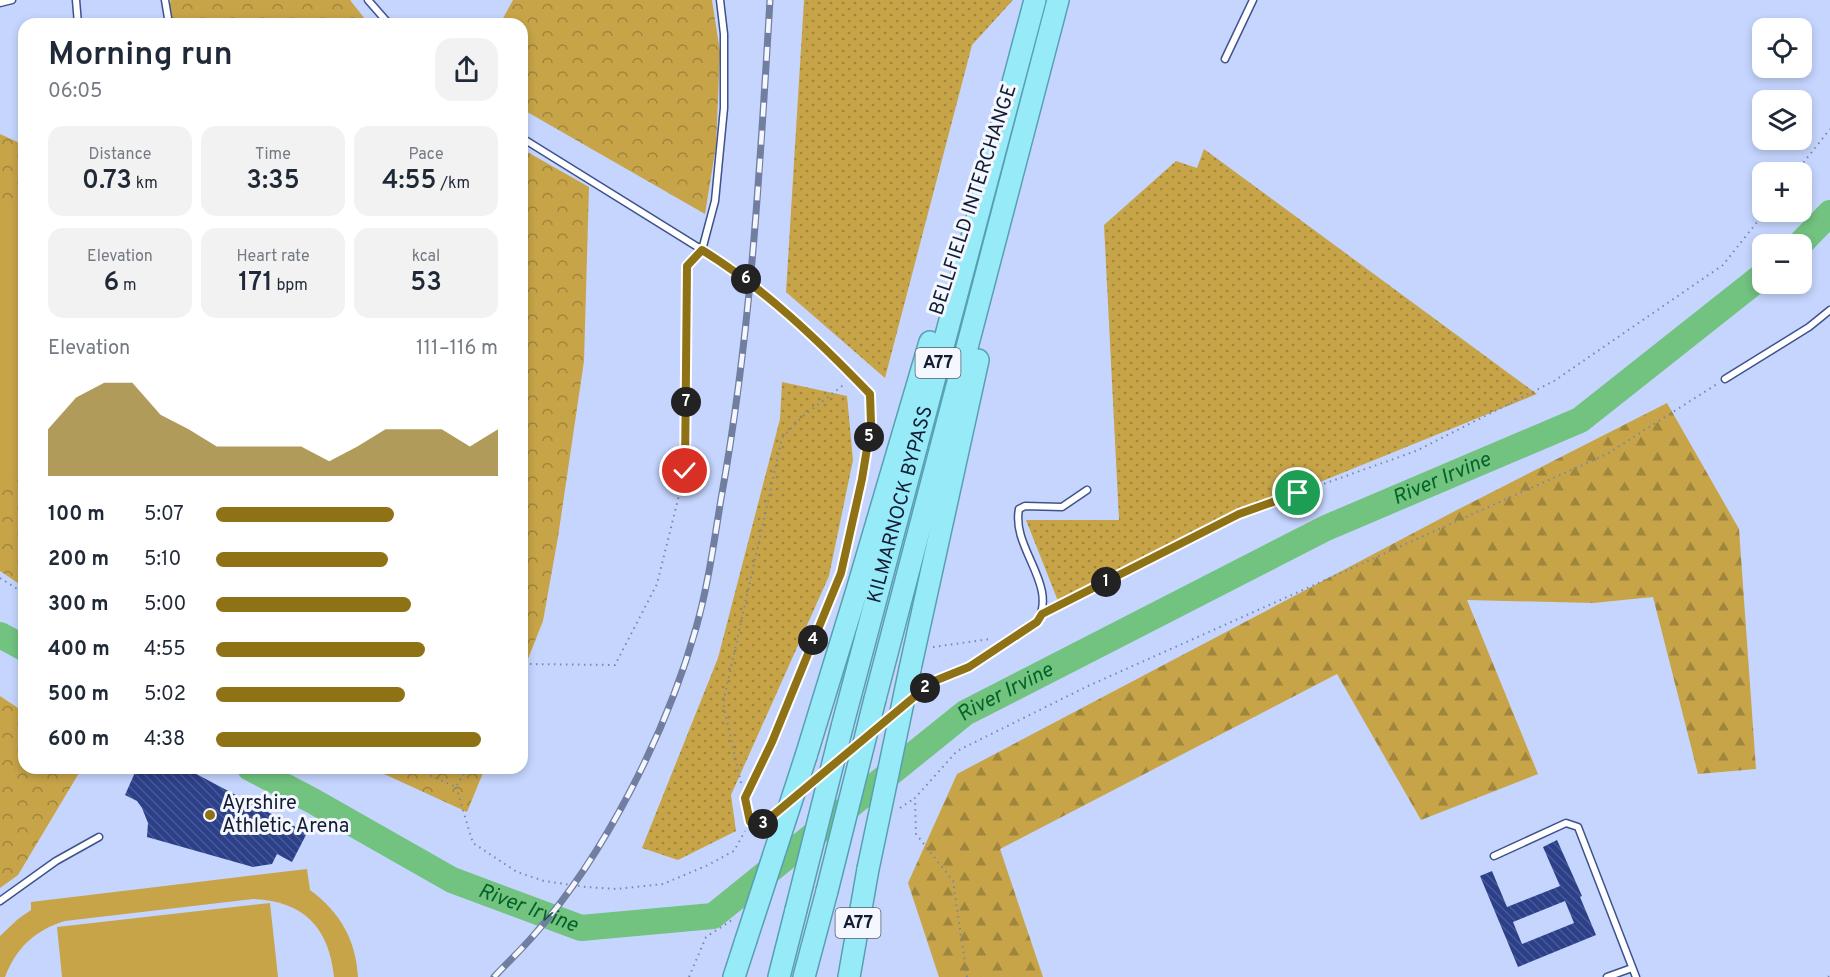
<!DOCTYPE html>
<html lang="en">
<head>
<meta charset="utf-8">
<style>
  body { margin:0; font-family:Overpass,sans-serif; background:#f2f2f3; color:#1f2937; height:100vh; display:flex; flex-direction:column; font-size:22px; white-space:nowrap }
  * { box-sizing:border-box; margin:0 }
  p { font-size:20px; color:#747a83 }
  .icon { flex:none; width:33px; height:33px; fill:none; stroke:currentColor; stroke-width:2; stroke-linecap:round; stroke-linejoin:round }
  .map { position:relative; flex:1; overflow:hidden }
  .sheet { position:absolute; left:18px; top:18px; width:510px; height:756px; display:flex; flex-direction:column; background:#fff; border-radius:18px; box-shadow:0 3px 9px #0003 }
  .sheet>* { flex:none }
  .fabs { position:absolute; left:1752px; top:18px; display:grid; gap:12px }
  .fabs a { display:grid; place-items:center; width:60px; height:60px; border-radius:12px; background:#fff; box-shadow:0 3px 9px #0003; font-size:30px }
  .pin { position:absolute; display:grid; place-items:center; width:51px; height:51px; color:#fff; margin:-26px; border:3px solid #fff; border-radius:50%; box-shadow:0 2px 6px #0007 }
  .km { position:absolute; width:30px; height:30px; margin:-15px; border-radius:50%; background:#222; color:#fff; font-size:16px; line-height:30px; text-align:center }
  .round { display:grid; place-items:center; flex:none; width:63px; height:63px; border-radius:18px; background:#f2f2f3 }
  .headline { display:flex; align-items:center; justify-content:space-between; height:102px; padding:0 30px }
  h1 { font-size:33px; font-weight:600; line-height:45px }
  .metrics { display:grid; grid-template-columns:repeat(3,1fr); gap:9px; height:102px; padding:6px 30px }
  .metrics div { display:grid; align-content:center; border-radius:15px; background:#f2f2f3; text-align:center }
  .metrics b { font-size:26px; font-weight:600 }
  .metrics small { font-size:16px; font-weight:400 }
  .metrics p { font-size:16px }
  .chart { height:168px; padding:12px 30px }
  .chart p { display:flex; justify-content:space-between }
  .chart svg { width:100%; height:108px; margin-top:6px; fill:#8f7116; opacity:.7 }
  ul { padding:0 30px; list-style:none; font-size:20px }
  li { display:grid; grid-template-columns:96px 72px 1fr; align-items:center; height:45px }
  li i { height:15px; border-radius:8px; background:#8f7116 }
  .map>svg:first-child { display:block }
</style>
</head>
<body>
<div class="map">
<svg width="1830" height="977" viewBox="0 0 1830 977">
  <defs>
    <pattern id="grass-dots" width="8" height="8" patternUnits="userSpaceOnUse" patternTransform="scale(1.5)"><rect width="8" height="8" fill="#c7a448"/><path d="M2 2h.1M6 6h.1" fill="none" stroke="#a0853d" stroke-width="1.8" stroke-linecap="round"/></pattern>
    <pattern id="forest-firs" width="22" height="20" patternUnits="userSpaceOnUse" patternTransform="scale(1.5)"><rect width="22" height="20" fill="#c7a448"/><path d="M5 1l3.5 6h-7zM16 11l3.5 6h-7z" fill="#a0853d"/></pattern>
    <pattern id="park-crowns" width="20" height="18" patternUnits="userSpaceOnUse" patternTransform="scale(1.5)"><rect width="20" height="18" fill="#c7a448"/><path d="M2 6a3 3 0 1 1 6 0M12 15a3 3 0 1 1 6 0" fill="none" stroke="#a0853d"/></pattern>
    <pattern id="building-back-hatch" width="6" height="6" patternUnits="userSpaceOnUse" patternTransform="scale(1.5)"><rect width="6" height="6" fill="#2c4089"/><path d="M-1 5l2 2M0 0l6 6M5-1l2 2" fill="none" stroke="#485994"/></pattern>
  </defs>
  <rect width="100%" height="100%" fill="#c5d5fe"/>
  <path fill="url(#grass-dots)" d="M804 0H1013L972 45 885 378 786 292Z
    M1204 149 1537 394 1214 525 1058 601 1026 520H1119L1104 225 1176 161 1197 168Z
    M782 382 847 396 853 460 829 576 731 795 736 831 678 860 642 848 718 658 780 419Z"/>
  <path fill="url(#forest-firs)" d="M1667 403 1739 529 1756 769 1698 774 1653 597 1593 603 1467 600 1538 774 1421 820 1337 674 1000 849 1043 977H939L908 883 957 774 1455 511Z"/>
  <path fill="url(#park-crowns)" d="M171 0H350L369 24H162Z
    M513 0H712L720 52 716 146 705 214 522 109V24H500Z
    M0 134 24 145V587L0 571Z
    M522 149 589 187 584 361 558 537 543 621 522 674Z
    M0 696 24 712V768H82L18 875 0 888Z
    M371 768H485L467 812Z"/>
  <path fill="#c7a448" d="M8 206 24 209V474L0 476V208Z
    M307 869 310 890C340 912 356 940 358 977H334C329 927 303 901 253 899L65 921C35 930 16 948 5 977H0V936L18 919 31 910V902Z
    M270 903 278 977H62L57 927Z"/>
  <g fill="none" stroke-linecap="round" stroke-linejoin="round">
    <g stroke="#72c280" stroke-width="26">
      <path d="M1800 244 1830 213"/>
      <path d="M0 635 24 648"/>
      <path id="s1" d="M250 768 313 801 452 880 581 928 713 916 965 713 1326 528 1580 420 1762 276"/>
    </g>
  </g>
  <path fill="url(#building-back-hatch)" fill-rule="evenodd" d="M137 768H185L307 833 292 862 277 854 272 864 253 867 147 837 148 823 142 808 137 801 125 795Z
    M1557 840 1582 896 1580 897 1596 935 1518 967 1480 876 1492 871 1507 907 1560 886 1543 847ZM1565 901 1574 923 1522 944 1513 922Z"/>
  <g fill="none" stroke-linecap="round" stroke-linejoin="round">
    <defs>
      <path id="service" d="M76 0 78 24
        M165 0 168 18 167 24
        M368 0 389 24
        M0 3 12 0
        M1225 59 1253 0
        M522 138 733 269C781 306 827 349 869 394L871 424 862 479 841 573 772 742 745 798 750 822 759 827 782 808
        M702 250 715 201 724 108V34L720 0
        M1725 379 1809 327 1830 310
        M909 701 932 683 969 667 1037 622C1059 585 1011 548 1019 509L1025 506 1062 507 1087 490
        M873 732 895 713
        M840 759 858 744
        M801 792 823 773
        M1494 856 1566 823 1578 827 1636 977
        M0 901 56 861 99 837
        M1607 977 1632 968"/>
      <g id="trunk">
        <path d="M910 669 978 360"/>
        <path d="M875 699 1058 0"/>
        <path id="s2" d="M842 727 1035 0"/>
        <path d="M806 756 857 590 930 342"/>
        <path d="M734 977 746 940"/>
        <path d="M779 977 796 910"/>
        <path d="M804 977 827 891"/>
        <path d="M849 977 868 869"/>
      </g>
    </defs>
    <use href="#service" stroke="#3e528c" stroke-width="9"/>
    <use href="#trunk" stroke="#589fb2" stroke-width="24"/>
    <path stroke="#7a87a9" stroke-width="2" stroke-dasharray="1.5 4.5" stroke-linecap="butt" d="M1796 172 1830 129
      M0 578 24 593
      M1052 609 1239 514 1416 451 1554 381 1723 265 1765 212
      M933 647 990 639
      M522 671 526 664 615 665 657 584 685 471 687 266 695 257
      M414 768 456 787 467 768
      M741 783 723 703 782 438 802 417 846 383
      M456 787 473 843 517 872 544 881 586 887 616 889 663 884 708 865 734 851 745 831
      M900 808 915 798
      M689 977 706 937 735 918
      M967 977 953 881 916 834 915 798 957 751 1088 686 1607 454 1717 384
      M1828 977 1830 976"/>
    <use href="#service" stroke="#fff" stroke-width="6"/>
    <use href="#trunk" stroke="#97ebf8" stroke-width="21"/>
    <defs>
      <path id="rail" d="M494 977C507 963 521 950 534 935 605 855 667 731 696 628 708 586 714 542 721 499 751 334 760 167 770 0"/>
    </defs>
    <use href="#rail" stroke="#727ea0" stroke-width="7"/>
    <use href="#rail" stroke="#f4f7fe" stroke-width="4.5" stroke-dasharray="14" stroke-linecap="butt"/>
    <defs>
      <path id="trunk-bridge" d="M868 869 910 669
        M827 891 875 699
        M796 910 842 727
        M746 940 806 756"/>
    </defs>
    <use href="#trunk-bridge" stroke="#589fb2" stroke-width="24" stroke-linecap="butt"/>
    <use href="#trunk-bridge" stroke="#97ebf8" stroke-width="21"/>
  </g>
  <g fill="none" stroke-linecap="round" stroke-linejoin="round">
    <defs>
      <path id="route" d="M685 471 687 266 702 250C764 288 819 341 870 394L871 424 862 479 841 573 772 742 745 798 750 822 759 827 932 682 969 667 1037 622 1042 614 1239 514 1298 493"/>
    </defs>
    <use href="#route" stroke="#fff" stroke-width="12"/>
    <use href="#route" stroke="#8f7116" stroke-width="8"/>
  </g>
  <circle fill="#8f7116" stroke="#f4f7fe" stroke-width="2" cx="210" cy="815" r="6"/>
  <g text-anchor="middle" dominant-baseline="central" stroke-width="6" stroke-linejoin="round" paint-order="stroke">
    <g fill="#f4f7fe" stroke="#565e71" stroke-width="1.5">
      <rect x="915.5" y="348" width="45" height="30" rx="4.5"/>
      <rect x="835.5" y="908" width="45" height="30" rx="4.5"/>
    </g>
    <g font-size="18" font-weight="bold" fill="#131c34">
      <text x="938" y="363">A77</text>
      <text x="858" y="923">A77</text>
    </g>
    <g font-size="20" fill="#131c34" stroke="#f4f7fe">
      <text transform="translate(974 200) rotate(-72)">BELLFIELD INTERCHANGE</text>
      <text stroke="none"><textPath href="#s2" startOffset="230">KILMARNOCK BYPASS</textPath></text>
    </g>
    <g font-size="20" fill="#131c34" stroke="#f4f7fe" text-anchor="start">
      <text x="222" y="804">Ayrshire<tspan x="222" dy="23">Athletic Arena</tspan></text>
    </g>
    <g font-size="21" font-style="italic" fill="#036326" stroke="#f4f7fe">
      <text stroke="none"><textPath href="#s1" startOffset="1356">River Irvine</textPath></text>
      <text stroke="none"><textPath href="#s1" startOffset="870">River Irvine</textPath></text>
      <text stroke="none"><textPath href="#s1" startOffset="312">River Irvine</textPath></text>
    </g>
  </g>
</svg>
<div class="fabs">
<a><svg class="icon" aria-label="locate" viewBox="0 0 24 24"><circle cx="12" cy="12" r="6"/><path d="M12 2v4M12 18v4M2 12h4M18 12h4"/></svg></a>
<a><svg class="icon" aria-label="layers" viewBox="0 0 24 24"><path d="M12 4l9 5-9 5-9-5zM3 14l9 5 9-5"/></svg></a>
<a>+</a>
<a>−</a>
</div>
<div class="pin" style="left:1298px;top:493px;background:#1e9e55"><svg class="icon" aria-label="arrive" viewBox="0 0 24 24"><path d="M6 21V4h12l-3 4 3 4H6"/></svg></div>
<div class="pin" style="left:685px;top:471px;background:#d93025"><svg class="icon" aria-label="check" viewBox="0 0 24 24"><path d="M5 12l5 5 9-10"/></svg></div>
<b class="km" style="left:1106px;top:582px">1</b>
<b class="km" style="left:925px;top:688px">2</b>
<b class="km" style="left:763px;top:824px">3</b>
<b class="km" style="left:813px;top:640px">4</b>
<b class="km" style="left:869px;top:437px">5</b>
<b class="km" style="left:746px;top:279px">6</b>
<b class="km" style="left:686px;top:402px">7</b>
<section class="sheet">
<div class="headline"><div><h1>Morning run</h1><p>06:05</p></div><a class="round"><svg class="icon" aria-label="share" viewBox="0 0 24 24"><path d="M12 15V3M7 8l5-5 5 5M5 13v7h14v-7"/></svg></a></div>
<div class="metrics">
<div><p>Distance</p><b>0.73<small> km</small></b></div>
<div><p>Time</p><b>3:35</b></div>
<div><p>Pace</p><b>4:55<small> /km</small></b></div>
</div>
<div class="metrics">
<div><p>Elevation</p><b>6<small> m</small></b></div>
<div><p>Heart rate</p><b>171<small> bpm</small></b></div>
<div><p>kcal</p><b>53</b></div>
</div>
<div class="chart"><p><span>Elevation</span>111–116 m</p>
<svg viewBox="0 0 160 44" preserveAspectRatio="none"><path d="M0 44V25L10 12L20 6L30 6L40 19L50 25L60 32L70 32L80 32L90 32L100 38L110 32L120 25L130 25L140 25L150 32L160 25V44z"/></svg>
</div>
<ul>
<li><b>100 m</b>5:07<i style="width:63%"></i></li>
<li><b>200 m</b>5:10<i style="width:61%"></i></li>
<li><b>300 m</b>5:00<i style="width:69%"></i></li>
<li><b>400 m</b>4:55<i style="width:74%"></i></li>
<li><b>500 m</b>5:02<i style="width:67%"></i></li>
<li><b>600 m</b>4:38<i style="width:94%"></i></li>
</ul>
</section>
</div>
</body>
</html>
